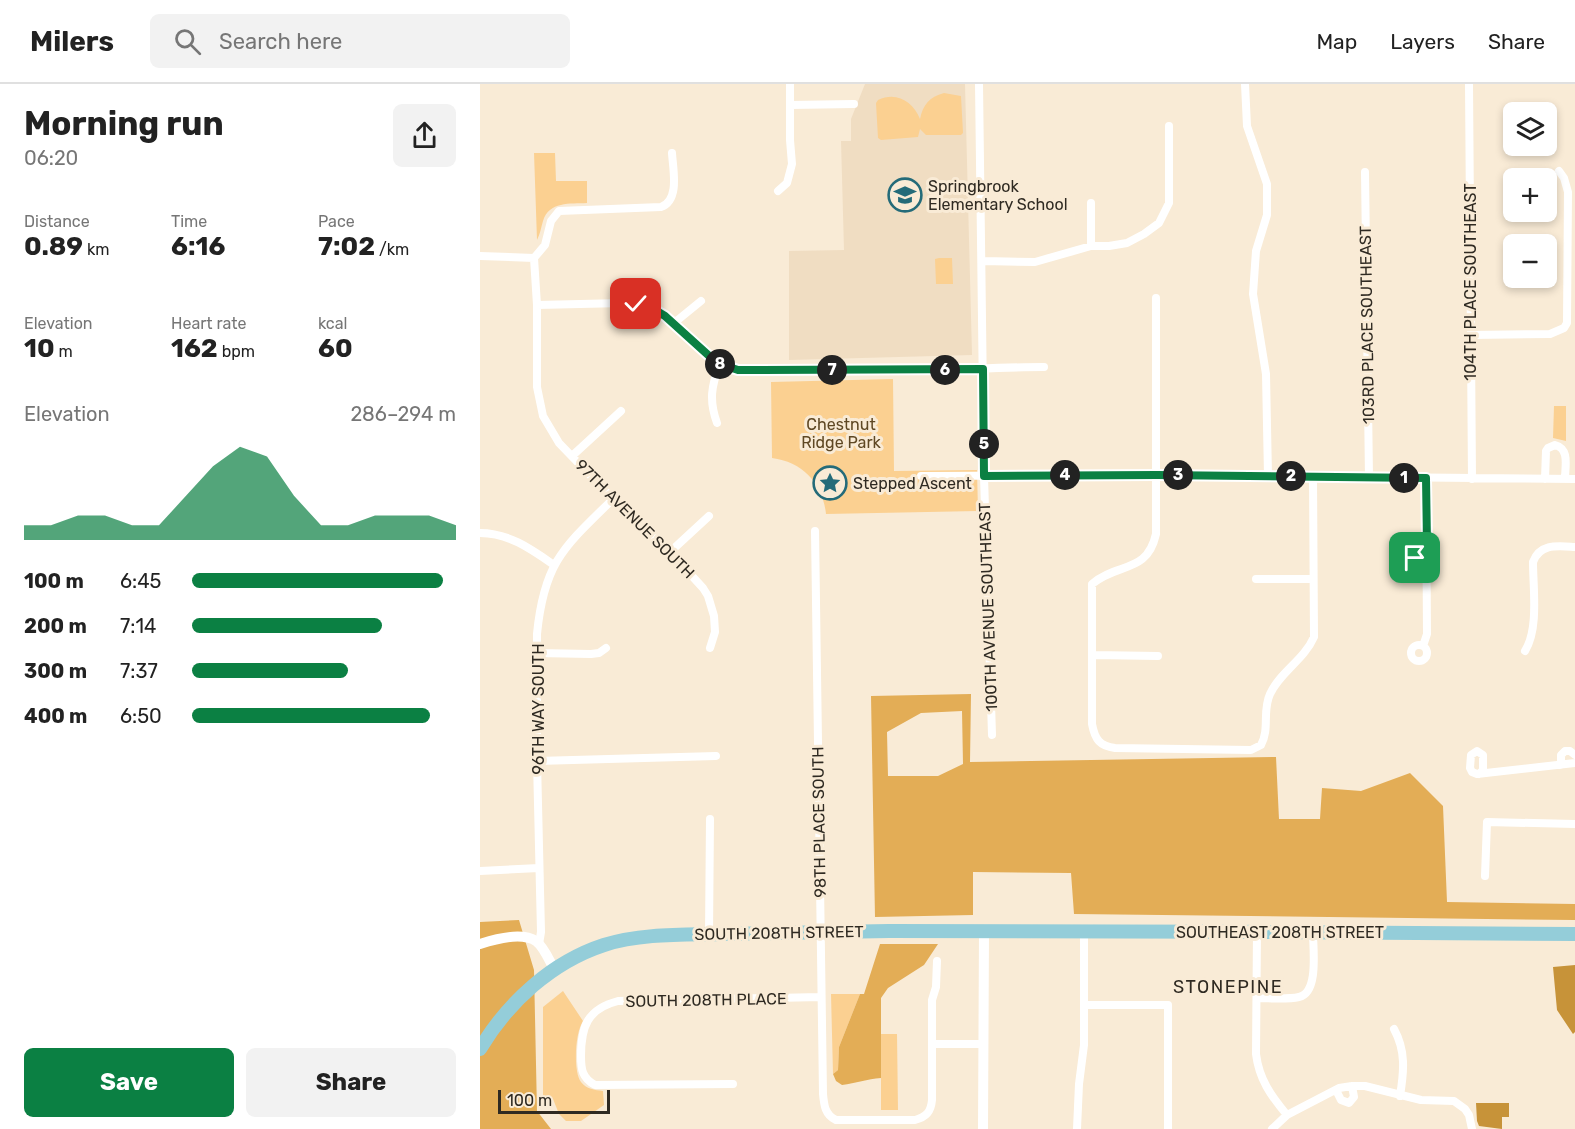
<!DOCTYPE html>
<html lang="en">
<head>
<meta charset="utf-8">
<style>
  body { margin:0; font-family:Rubik,sans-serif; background:#f2f2f2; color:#222; height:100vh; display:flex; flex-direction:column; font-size:22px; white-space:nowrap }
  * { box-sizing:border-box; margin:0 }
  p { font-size:20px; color:#767676 }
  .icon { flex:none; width:33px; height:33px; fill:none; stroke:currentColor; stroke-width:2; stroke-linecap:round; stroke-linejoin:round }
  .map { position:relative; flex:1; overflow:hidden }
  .details { display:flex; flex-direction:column; background:#fff; width:480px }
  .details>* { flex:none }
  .controls { position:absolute; left:1023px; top:18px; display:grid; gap:12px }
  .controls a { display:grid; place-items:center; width:54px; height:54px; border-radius:9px; background:#fff; box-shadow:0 3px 9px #0003; font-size:30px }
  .scale { position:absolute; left:18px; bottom:15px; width:112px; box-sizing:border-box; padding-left:6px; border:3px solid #2f2a22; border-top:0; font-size:16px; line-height:21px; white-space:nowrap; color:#2f2a22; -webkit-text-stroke:4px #f9ebd6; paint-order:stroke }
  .pin { position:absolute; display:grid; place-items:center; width:51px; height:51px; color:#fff; margin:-26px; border-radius:12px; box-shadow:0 3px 9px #0006 }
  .km { position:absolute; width:30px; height:30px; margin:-15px; border-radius:50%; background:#222; color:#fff; font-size:16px; line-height:30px; text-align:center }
  .round { display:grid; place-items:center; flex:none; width:63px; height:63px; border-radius:9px; background:#f2f2f2 }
  .headline { display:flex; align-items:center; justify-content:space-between; height:102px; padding:0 24px }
  h1 { font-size:33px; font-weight:700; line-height:45px }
  .stats { display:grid; grid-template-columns:repeat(3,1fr); gap:9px; height:102px; padding:6px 24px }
  .stats div { display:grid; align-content:center }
  .stats b { font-size:26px; font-weight:700 }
  .stats small { font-size:16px; font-weight:400 }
  .stats p { font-size:16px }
  .chart { height:168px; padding:12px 24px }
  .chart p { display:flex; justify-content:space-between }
  .chart svg { width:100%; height:108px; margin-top:6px; fill:#0b8043; opacity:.7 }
  .cta { display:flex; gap:12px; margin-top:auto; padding:12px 24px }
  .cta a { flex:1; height:69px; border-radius:9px; background:#0b8043; color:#fff; font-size:24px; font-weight:700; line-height:69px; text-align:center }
  .cta a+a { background:#f2f2f2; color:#222 }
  ul { padding:0 24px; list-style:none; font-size:20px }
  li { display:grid; grid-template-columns:96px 72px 1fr; align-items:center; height:45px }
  li i { height:15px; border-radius:8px; background:#0b8043 }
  header { display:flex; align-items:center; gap:36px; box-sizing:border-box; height:84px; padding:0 30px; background:#fff; border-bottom:2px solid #e0e0e0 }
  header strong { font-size:28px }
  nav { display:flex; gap:33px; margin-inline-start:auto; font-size:21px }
  .search { width:420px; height:54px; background:#f2f2f2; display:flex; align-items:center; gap:15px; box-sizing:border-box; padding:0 21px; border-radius:9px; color:#767676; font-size:22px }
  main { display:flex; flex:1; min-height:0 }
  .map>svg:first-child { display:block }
</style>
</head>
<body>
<header>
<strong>Milers</strong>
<div class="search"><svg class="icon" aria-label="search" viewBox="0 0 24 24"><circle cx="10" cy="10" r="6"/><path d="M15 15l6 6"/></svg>Search here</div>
<nav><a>Map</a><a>Layers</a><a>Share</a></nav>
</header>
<main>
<section class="details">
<div class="headline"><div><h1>Morning run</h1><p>06:20</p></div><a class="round"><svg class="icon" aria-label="share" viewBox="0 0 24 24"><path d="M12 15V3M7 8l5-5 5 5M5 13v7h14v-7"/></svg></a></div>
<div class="stats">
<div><p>Distance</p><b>0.89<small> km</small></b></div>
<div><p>Time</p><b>6:16</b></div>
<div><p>Pace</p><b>7:02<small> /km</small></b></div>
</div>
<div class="stats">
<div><p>Elevation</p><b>10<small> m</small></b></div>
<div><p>Heart rate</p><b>162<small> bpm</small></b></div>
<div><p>kcal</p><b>60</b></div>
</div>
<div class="chart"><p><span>Elevation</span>286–294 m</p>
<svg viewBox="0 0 160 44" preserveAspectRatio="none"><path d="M0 44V38L10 38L20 34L30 34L40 38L50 38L60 26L70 14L80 6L90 10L100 26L110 38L120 38L130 34L140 34L150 34L160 38V44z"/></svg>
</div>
<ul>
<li><b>100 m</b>6:45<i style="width:95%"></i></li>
<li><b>200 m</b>7:14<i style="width:72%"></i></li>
<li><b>300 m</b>7:37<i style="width:59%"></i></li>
<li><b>400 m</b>6:50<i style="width:90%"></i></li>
</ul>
<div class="cta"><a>Save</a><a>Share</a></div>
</section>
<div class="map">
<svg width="1095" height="1045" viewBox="0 0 1095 1045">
  <rect width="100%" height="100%" fill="#f9ebd6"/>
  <path fill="#f0ddc2" d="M385 0H485L492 271 309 276V167L364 166 361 57H371V35Z"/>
  <path fill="#fbd091" d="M464 9 481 12 483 49 481 51H446L440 45 438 53 401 56 398 54 396 19 398 16C417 7 433 18 440 35 443 21 449 13 464 9Z
    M54 69H75L76 97H107V119C90 120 69 117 63 137 61 144 60 150 57 156Z
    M459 174H472L473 200H456L455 175Z
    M413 295 414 387 497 386 498 427 346 430C343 400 323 378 292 374L291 298Z
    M1074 322H1086V357L1073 354Z
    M83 907 103 937C95 949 93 987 101 998 106 1005 115 1006 123 1007L124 1021 101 1037H86L79 1030 73 1015H63V923Z
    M351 910H380L359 963 358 986 353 990Z
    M401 950H417L418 1026H401Z"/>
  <path fill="#e3ad56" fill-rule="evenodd" d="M491 610 490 678 796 673 799 735H840L842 704 881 707 930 689 963 722 967 818 1095 820V836L594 830 591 789 493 788V831L395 833 391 612ZM482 627 483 680 458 692H408L407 648 441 629Z
    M39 836 54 886 57 1027 71 1045H0V838Z
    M400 860H458L444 881 408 904 401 914V994C387 995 376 999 362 1001L356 997 353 990 358 986 359 963 380 910H384Z"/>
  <path fill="#c79339" d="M1095 881V948L1093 950 1077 926 1073 883Z
    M996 1019H1029V1033H1022V1045L999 1042 997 1037Z"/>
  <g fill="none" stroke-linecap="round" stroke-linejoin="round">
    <path stroke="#fff" stroke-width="8" d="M499 0 504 392 512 651
      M765 0 767 42 787 100V131L776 167 773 210 786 290 788 392
      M989 0 992 395
      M310 21 374 20
      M885 88 889 394
      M298 107 307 99 312 80 310 56V0
      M611 119V162
      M0 172 54 174
      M54 174 57 221V303L63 332 79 359 133 415 190 468 223 504 228 512 234 532 235 548 230 564
      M54 174 65 161 71 137 79 127 181 123C200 116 193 86 192 69
      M503 177 555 178 611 162H629L647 159 664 150 679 139 689 119V42
      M676 214V450C667 490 638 478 612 500V640C615 656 620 662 635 664L771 666 781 661C790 645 782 627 790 610 800 588 824 576 834 553L833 393
      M57 221 143 219 167 223 185 232 237 279 258 286C326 286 394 287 462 286 496 285 529 283 564 283
      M194 239 221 217
      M991 251 1070 250 1084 244 1087 239 1088 108 1084 94 1079 87
      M237 339C229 317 231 302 240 280
      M92 372 141 327
      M441 392 677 391 1095 395
      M1065 395 1066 367 1068 364 1075 361C1090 365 1085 382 1085 395
      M335 447 343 1010C344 1021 345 1031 356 1036H435C446 1033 451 1028 452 1016V916L456 903 457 877
      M0 449C29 449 51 465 74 481
      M947 459 937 460 932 468 938 475 947 476
      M190 468 229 432
      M776 495H833
      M931 569a8 8 0 1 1 16 0a8 8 0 1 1-16 0Z
      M943 562 947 550 946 394
      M1045 567C1059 545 1053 504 1053 478 1060 459 1078 462 1095 463
      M57 569 111 570 119 569 126 564
      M613 571 678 572
      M57 677 236 672
      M1081 681V671L1085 667H1090L1095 671
      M999 690 1003 686V671L997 667 991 671 990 684 992 688 997 690 1095 679
      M0 787 59 784
      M1005 792 1007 738 1095 740
      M777 848 776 970C779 995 791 1012 807 1031
      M229 850 230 735
      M59 860 61 848 57 677V550C64 478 84 463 133 415
      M777 914C790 914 806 916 819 913 839 909 833 865 833 849
      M606 921H688V1045
      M914 945C926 967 924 987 920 1012
      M452 960H504
      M253 1000 115 1001C102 994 101 985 101 972 101 943 107 925 138 917L341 913
      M856 1006 861 1016 869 1019 874 1013 872 1002
      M597 1045 599 1000 604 961V846
      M792 1045 807 1031 859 1004 872 1002H885L941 1016 974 1017 985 1025 989 1031 992 1045"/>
    <path stroke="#fff" stroke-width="10" d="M0 860C15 855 42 848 56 857 64 863 69 876 74 885
      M503 1045 504 847"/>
    <path stroke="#94cdd9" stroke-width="14" d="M0 965C28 918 72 878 124 861 161 849 205 851 243 850 299 849 354 848 409 847 638 846 866 849 1095 850"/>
  </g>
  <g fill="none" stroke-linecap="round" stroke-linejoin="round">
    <defs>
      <path id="route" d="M156 220 175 226 185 232 237 279 258 286 503 285 504 392 677 391 946 394 947 459 935 462 932 468 935 474"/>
    </defs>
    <use href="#route" stroke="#fff" stroke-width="12"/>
    <use href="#route" stroke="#0b8043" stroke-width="8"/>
  </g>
  <defs>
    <symbol id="school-ring" viewBox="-11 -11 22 22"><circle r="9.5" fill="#f9ebd6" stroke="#246b79" stroke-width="1.5"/><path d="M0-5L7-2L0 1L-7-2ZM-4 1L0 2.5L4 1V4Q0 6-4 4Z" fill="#246b79"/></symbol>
    <symbol id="sight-ring" viewBox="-11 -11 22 22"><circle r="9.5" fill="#f9ebd6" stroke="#246b79" stroke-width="1.5"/><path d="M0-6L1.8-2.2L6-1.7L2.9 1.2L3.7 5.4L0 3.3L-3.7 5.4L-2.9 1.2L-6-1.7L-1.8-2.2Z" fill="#246b79"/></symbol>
  </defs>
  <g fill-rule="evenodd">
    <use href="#school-ring" x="406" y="92" width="38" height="38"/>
    <use href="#sight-ring" x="331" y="380" width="38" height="38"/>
  </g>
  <g text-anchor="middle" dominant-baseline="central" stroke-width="6" stroke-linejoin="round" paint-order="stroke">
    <g font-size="16" fill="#2f2a22" stroke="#f9ebd6" text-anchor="start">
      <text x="448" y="102">Springbrook<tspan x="448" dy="18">Elementary School</tspan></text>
      <text x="373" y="399">Stepped Ascent</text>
    </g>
    <g font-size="16" fill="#2f2a22" stroke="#f9ebd6">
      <text transform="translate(990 198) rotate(-90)">104TH PLACE SOUTHEAST</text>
      <text transform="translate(887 241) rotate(-91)">103RD PLACE SOUTHEAST</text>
      <text transform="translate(155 435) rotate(45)">97TH AVENUE SOUTH</text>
      <text transform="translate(508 523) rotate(-92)">100TH AVENUE SOUTHEAST</text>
      <text transform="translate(58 625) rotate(-90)">96TH WAY SOUTH</text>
      <text transform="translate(339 738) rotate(-91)">98TH PLACE SOUTH</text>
      <text x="800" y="848">SOUTHEAST 208TH STREET</text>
      <text transform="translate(299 849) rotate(-1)">SOUTH 208TH STREET</text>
      <text transform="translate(226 916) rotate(-1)">SOUTH 208TH PLACE</text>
    </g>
    <g font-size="16" fill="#5f4824" stroke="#f9ebd6">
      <text x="361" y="340">Chestnut<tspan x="361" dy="18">Ridge Park</tspan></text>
    </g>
    <g font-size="18" letter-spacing="1.5" fill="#2f2a22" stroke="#f9ebd6">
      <text x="748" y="903">STONEPINE</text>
    </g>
  </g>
</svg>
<div class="controls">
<a><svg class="icon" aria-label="layers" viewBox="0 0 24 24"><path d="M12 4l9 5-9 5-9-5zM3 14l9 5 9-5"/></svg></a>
<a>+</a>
<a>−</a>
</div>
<div class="scale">100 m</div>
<div class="pin" style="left:935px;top:474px;background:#1e9e55"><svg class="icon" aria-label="arrive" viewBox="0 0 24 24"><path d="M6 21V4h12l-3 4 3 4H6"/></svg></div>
<div class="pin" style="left:156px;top:220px;background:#d93025"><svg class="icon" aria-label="check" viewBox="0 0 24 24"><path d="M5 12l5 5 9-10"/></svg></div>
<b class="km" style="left:924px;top:394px">1</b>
<b class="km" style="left:811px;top:392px">2</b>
<b class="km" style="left:698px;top:391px">3</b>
<b class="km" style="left:585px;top:391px">4</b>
<b class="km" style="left:504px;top:360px">5</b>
<b class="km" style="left:465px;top:286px">6</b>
<b class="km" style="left:352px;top:286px">7</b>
<b class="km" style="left:240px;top:280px">8</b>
</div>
</main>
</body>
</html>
